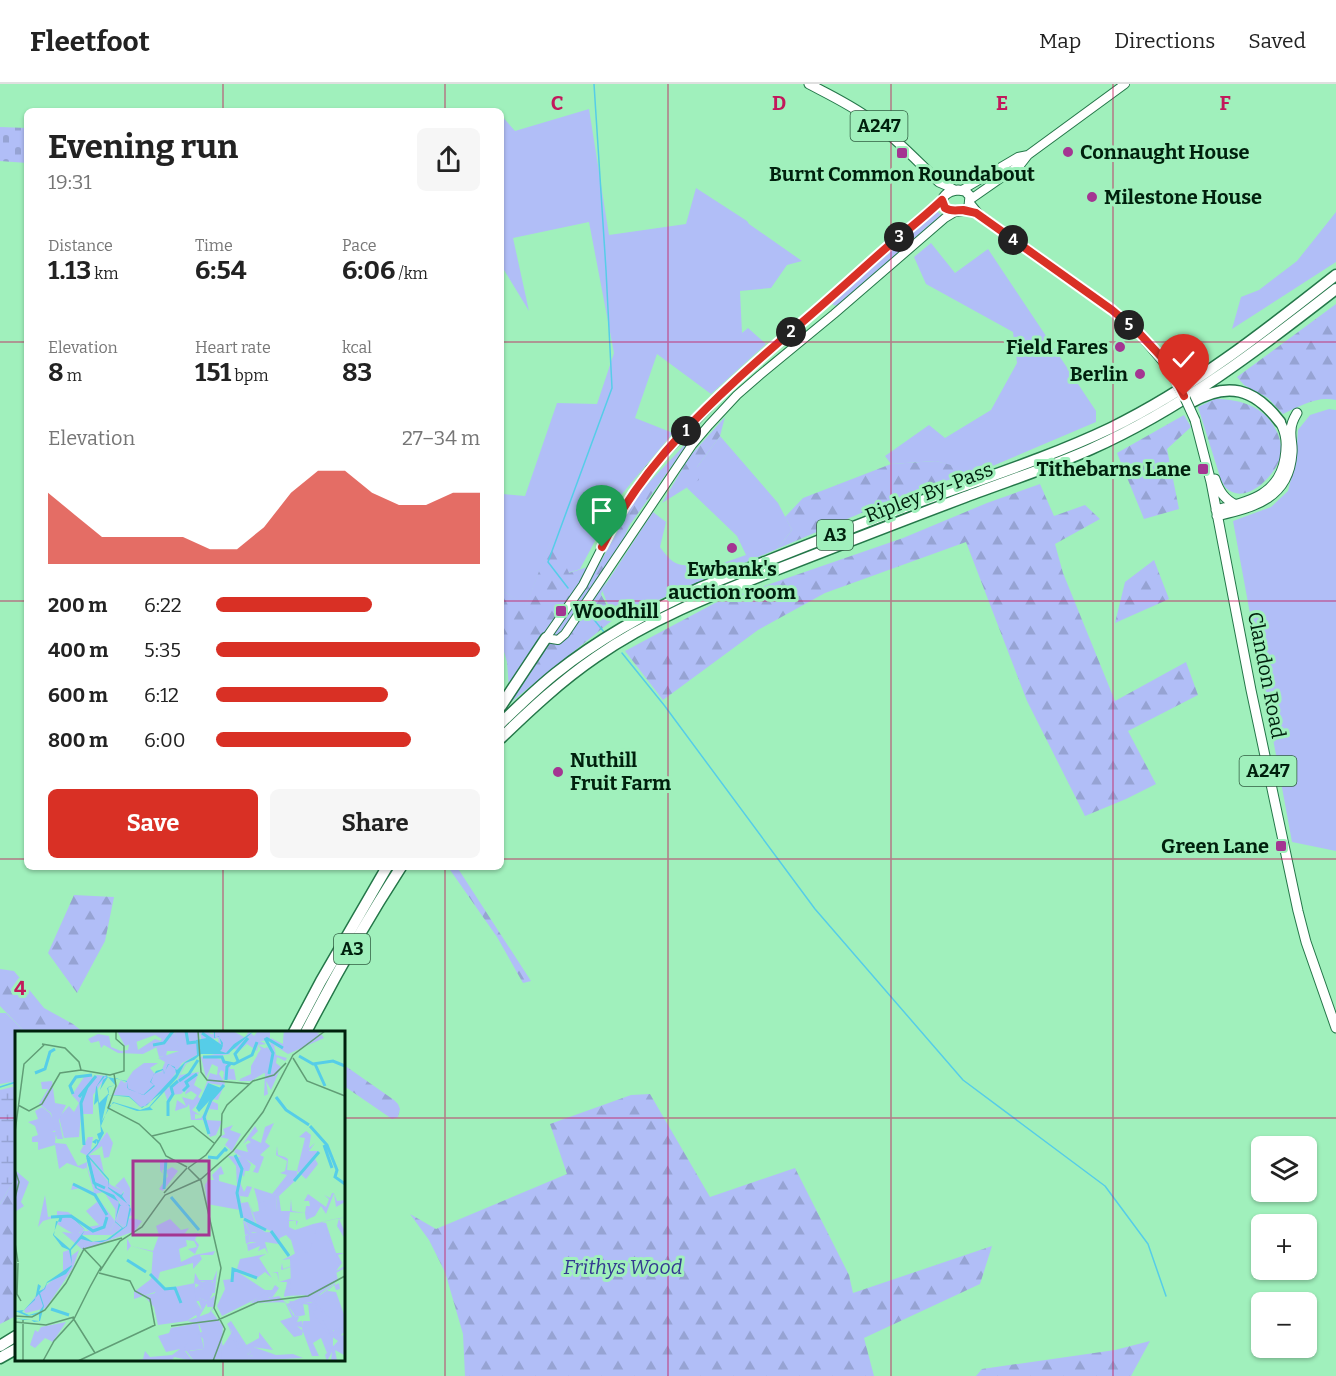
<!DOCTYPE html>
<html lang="en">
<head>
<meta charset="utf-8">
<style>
  body { margin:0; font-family:Bitter,serif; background:#f6f6f6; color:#222; height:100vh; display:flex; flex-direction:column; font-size:22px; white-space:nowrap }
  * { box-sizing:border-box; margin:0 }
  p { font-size:20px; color:#767676 }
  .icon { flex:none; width:33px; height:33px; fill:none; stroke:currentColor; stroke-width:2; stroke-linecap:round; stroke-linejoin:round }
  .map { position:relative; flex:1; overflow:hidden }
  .details { position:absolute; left:24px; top:24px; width:480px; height:762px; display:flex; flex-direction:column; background:#fff; border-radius:9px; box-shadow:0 2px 4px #0004 }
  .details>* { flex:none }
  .fabs { position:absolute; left:1251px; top:1052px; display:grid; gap:12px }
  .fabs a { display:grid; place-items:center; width:66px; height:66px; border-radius:9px; background:#fff; box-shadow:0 2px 4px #0004; font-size:30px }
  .pin { position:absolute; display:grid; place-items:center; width:51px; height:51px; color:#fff; margin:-62px -26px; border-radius:50% 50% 50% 0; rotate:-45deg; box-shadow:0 0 6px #0007 }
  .pin .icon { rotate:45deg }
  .km { position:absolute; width:30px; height:30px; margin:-15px; border-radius:50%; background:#222; color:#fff; font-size:16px; line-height:30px; text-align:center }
  .round { display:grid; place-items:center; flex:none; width:63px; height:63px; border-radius:9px; background:#f6f6f6 }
  .summary { display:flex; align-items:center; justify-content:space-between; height:102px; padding:0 24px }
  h1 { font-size:33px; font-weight:700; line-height:45px }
  .metrics { display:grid; grid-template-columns:repeat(3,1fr); gap:9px; height:102px; padding:6px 24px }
  .metrics div { display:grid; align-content:center }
  .metrics b { font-size:26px; font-weight:700 }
  .metrics small { font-size:16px; font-weight:400 }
  .metrics p { font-size:16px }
  .chart { height:168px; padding:12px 24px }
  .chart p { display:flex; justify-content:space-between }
  .chart svg { width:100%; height:108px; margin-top:6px; fill:#d93025; opacity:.7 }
  .action { display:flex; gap:12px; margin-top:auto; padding:12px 24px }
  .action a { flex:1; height:69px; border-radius:9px; background:#d93025; color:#fff; font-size:24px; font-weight:700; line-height:69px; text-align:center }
  .action a+a { background:#f6f6f6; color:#222 }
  ul { padding:0 24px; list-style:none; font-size:20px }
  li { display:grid; grid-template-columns:96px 72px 1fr; align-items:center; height:45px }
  li i { height:15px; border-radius:8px; background:#d93025 }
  header { display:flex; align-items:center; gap:36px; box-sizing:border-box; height:84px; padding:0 30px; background:#fff; border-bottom:2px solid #e0e0e0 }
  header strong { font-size:28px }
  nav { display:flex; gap:33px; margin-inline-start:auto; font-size:21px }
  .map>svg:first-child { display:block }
</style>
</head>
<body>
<header>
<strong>Fleetfoot</strong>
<nav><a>Map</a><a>Directions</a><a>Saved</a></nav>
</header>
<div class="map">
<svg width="1336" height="1292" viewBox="0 0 1336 1292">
  <defs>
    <pattern id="forest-firs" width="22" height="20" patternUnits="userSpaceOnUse" patternTransform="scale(1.5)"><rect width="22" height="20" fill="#b1bef7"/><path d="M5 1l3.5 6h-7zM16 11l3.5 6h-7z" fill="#96a3d3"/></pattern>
    <pattern id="wetland-marsh" width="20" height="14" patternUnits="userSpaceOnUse" patternTransform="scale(1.5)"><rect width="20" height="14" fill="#b1bef7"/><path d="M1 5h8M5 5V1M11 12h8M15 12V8" fill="none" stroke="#96a3d3"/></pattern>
    <pattern id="cemetery-stones" width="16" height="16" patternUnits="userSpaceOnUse" patternTransform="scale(1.5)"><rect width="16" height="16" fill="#b1bef7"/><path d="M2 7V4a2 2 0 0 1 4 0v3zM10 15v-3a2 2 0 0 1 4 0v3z" fill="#96a3d3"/></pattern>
  </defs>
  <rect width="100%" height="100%" fill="#a0f0bc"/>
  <path fill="#b1bef7" d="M589 25 609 151 686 140 696 104 747 137 749 140 802 177 787 181 771 204 740 207 742 249 748 244 766 260 711 310 657 270 635 334 673 349 617 416 580 485 568 489 553 452 526 522 501 506V414L503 410 525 412 557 319 597 320 614 269 589 138 513 154 529 227 501 181V31L515 47Z
    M936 126 943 133 838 222 833 221 832 217Z
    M1336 128V178L1232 245 1241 213 1259 206 1297 177Z
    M931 159 955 189 988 165 1096 327V338L976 389 936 377 891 380 885 372 929 341 945 354 991 326 1017 279 1013 248 926 200 914 173Z
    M1329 325 1336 326V767L1292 758 1233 437 1271 423 1288 407 1296 375 1298 346 1310 331Z
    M720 352 778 419 792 446 777 465 614 535 602 506 653 428 666 438 660 463C674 482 679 484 703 479L706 485 746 471 737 452 687 404 697 383Z
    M0 929H6L25 948H16V1002L14 1003 11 998 0 1000Z"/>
  <path fill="url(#forest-firs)" d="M1336 220V316C1316 312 1301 322 1283 330L1268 314 1244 301 1237 293Z
    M1215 315C1241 315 1266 323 1277 348 1280 354 1282 364 1281 371 1277 390 1246 423 1226 404 1224 402 1223 399 1221 396L1198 323Z
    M1184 331 1191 343 1167 365 1179 425 1144 435 1117 369Z
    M725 333 720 352 697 383 699 396 662 419 690 372Z
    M694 351 629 442 601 510 614 535 510 619 507 578 501 557V506L526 521 553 451 569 489 600 479 638 410Z
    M936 377 973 387 887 418 777 465 792 446 785 433 803 414 891 380Z
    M1040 400 1054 432 1085 421 1100 435 1055 460 1063 489 1115 617 1186 578 1198 611 1128 647 1156 700 1126 715 1085 732 1027 617 966 458 825 509 758 546 663 616 625 567 715 519 903 454 987 419Z
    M1154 476 1169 515 1115 539 1125 498Z
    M448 783H457L531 897 523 899 497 853Z
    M74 811 114 813 105 857 77 909 48 869Z
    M0 885 14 887 44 924 73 940 83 948H25L0 922Z
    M344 981 394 1016 398 1020 400 1025 398 1033 392 1035 344 1002Z
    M650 1010 710 1113 795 1084 849 1191 853 1209 992 1162 980 1200 864 1254 874 1292H465L463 1250 445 1188 429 1156 410 1130 436 1145 567 1090 550 1040 631 1011Z
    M16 1093V1232L0 1240V1120Z
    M1150 1257 1131 1292H976L982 1285 1115 1266Z"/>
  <path fill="url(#wetland-marsh)" d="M16 1002V1093L0 1120V1006Z"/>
  <path fill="url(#cemetery-stones)" d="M0 43 27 44V79L0 77Z"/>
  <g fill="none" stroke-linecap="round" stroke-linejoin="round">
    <path stroke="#56cde8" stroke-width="1.5" d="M568 504 548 478 612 304 606 186 594 0
      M587 527 604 548
      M622 569 664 621 815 825 963 996 1105 1102 1148 1160 1166 1212
      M0 1003 16 998"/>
    <defs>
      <path id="secondary" d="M962 106 1018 73 1028 71
        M971 115 1021 80 1028 71 1125 0
        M942 116 728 303 668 366 650 385 626 419 612 444 583 501 546 554 558 556 565 550 692 361 709 341 737 311 760 291 834 230 945 134 955 128"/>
      <path id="primary" d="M809 0C830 11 851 21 870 35 895 53 917 77 939 98L946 101 954 106
        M958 106 965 107 970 112 969 122C963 129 953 129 945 124 938 113 948 107 958 106Z
        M970 120 979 131 1112 226 1139 249 1168 283
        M1195 336 1211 398 1251 606 1298 827 1306 858 1336 944
        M1215 395C1219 407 1224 415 1236 421
        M1216 426C1247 418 1279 412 1285 374 1287 361 1287 350 1280 338
        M1217 432C1254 423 1289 415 1292 369 1293 361 1290 354 1291 346 1291 340 1294 334 1297 329"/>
      <path id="highway" d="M1190 319C1228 297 1254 304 1280 338
        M501 622 546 554
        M501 639C519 622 537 604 556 589 600 554 649 527 700 504 772 475 844 446 916 419 981 395 1048 374 1111 344 1193 304 1265 247 1336 191
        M501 654C531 625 561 597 596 573 650 535 712 511 773 487 837 462 901 437 965 413 1007 397 1051 383 1091 365 1181 325 1259 265 1336 205
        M294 948 321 897 387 783
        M306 948C335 892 366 837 401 783
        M0 1262 16 1252
        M0 1274 16 1265"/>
    </defs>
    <use href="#secondary" stroke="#247749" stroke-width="10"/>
    <use href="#primary" stroke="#247749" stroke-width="11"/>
    <use href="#highway" stroke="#247749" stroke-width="13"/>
    <use href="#secondary" stroke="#fff" stroke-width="8"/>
    <use href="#primary" stroke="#fff" stroke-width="9"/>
    <use href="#highway" stroke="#fff" stroke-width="10"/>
    <defs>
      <path id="primary-bridge" d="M1168 283 1184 312 1195 336"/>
    </defs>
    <use href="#primary-bridge" stroke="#247749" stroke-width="11" stroke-linecap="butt"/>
    <use href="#primary-bridge" stroke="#fff" stroke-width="9"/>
  </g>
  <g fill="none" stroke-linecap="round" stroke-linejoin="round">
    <defs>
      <path id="route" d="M602 463C643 377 716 313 787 251 821 223 853 193 886 164 905 148 924 133 942 116L945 124C952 128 956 126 963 126 967 127 972 128 976 129L1112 226 1139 249 1167 279 1184 312"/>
    </defs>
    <use href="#route" stroke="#fff" stroke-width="12"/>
    <use href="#route" stroke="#d93025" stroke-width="8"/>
  </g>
  <path fill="none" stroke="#c2185b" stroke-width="1.5" stroke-opacity="0.55" d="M223 0V27M445 0V27M668 0V1292M891 0V1292M1113 0V1292M0 258H27M501 258H1336M0 517H27M501 517H1336M0 775H27M501 775H1336M223 783V948M445 783V1292M0 1034H16M344 1034H1336M223 1276V1292"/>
  <g fill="#a43592" stroke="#a0f0bc" stroke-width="2">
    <circle cx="1068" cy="68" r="6"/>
    <rect x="896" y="63" width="12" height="12" rx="3"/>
    <circle cx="1092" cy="113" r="6"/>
    <circle cx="1120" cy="263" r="6"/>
    <circle cx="1140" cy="290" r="6"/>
    <rect x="1197" y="379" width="12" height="12" rx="3"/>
    <circle cx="732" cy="464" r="6"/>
    <rect x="555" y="521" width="12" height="12" rx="3"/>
    <circle cx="558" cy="688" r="6"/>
    <rect x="1275" y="756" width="12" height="12" rx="3"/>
  </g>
  <g text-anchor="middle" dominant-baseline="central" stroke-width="6" stroke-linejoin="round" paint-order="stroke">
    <g fill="#a0f0bc" stroke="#305e42" stroke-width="1.5">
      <rect x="850.5" y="27" width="57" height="30" rx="4.5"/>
      <rect x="817" y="436" width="36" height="30" rx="4.5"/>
      <rect x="1239.5" y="672" width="57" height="30" rx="4.5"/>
      <rect x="334" y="850" width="36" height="30" rx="4.5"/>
    </g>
    <g font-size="18" font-weight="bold" fill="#00200d">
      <text x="879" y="42">A247</text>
      <text x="835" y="451">A3</text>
      <text x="1268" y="687">A247</text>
      <text x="352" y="865">A3</text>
    </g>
    <g font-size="20" font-weight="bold" fill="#00200d" stroke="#a0f0bc" text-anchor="start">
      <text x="1080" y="68">Connaught House</text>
      <text x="902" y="90" text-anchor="middle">Burnt Common Roundabout</text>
      <text x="1104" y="113">Milestone House</text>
      <text x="1108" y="263" text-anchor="end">Field Fares</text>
      <text x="1128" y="290" text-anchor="end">Berlin</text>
      <text x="1191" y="385" text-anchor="end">Tithebarns Lane</text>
      <text x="732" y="485" text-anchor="middle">Ewbank's<tspan x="732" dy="23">auction room</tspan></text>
      <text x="573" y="527">Woodhill</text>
      <text x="570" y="676">Nuthill<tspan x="570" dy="23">Fruit Farm</tspan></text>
      <text x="1269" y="762" text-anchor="end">Green Lane</text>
    </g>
    <g font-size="20" fill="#00200d" stroke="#a0f0bc">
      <text transform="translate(929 408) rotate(-21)">Ripley By-Pass</text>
      <text transform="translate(1267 591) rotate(79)">Clandon Road</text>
    </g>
    <g font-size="20" font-style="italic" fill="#333990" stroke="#a0f0bc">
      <text x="623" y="1183">Frithys Wood</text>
    </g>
  </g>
  <g transform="translate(15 947)">
    <rect width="330" height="330" fill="#a0f0bc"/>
    <path d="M102 0H148L149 3 147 8 140 4 110 15ZM160 1 165 20H152L151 25 144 26 141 15 150 12ZM185 2 204 12 203 21 188 17ZM215 20V23L198 26 216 32 215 38H219L221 49 208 48 209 41 206 39 204 43 210 52 203 69 197 68 207 58 205 54 193 52 191 60 189 65V66L177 79 185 84 180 83V88L186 87 197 70 203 73V79L194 78 192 82 191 89 207 90 201 104 195 106 188 89H176L174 73 172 76 160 80 162 69 171 75 167 66 178 69 182 64 176 60 171 63 173 67 170 62 173 56 166 63 155 64 153 71 149 60 161 52 170 32 183 26 171 33 165 44 184 41 179 54 187 59 183 66 186 68 195 42 202 44 203 36 197 33 191 47 186 26ZM71 43H77L78 49 81 44 92 45 78 64V83H66L64 106 49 107 44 86 54 75 59 81 64 72 57 64ZM27 76 35 82 40 93 41 99 37 101H41L40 112 51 113 63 135 72 131 71 124 65 121 73 106H78L76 118H79L92 101 98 112 94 126 89 127 87 115 74 124H85L89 142 73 124 72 136 68 138 52 132 44 138 40 114 23 119V111H17V106L23 104 20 95 13 91 23 88 20 80ZM259 92 250 111 255 115 245 124 249 126 243 142 238 141 241 135 231 128 236 133 234 140H230L229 146 226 142 224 149 229 161 232 155 237 156 233 166 225 165 226 172 233 171 241 194 254 204 238 201 234 203 235 211 231 213 230 205 235 202 225 179 192 173 190 154 193 149H199L197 144 206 135 209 143 204 144V150L222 155 221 135 213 125 226 126 219 121 221 118 233 121 231 114 236 111 233 109 228 113 240 95 243 100 236 107 246 112 250 96ZM218 94 215 99 226 103 217 120 210 114 214 108 205 106 210 103 208 98ZM145 131H151L152 139 157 136 163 140 148 160 144 158 153 145 151 138 147 139 148 143 145 139ZM109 146 115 157V174L107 165 109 161 100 155ZM239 157 261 164 262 180H251L243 172ZM100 191 107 197 97 204H67L66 207V200H95ZM218 238 250 259H257L260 254 264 257 257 267 247 265 207 285 202 275 210 258 208 249 217 248ZM196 249 199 254 197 264 183 288 181 284 172 290 143 294 139 276 129 265 140 262 141 250 150 258 180 252 182 274 187 279 184 270H192L184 267V259H188L185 251ZM320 251 303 265 313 260 321 261 330 286V303L318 299V319L312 322 306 307 298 312 304 325H297L287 298 288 290H295L293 273 300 271 288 272 290 284 281 286 272 273ZM216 290 236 321 232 323 238 325 233 328 270 330H205L207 312 208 315 217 301 212 293ZM183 292 189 318 170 320 178 330 159 326 157 330H117L128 328 130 320 135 326 157 324 165 318 151 321 143 305 154 302 156 297Z" fill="#b1bef7"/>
    <path d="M148 0 160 1 150 12 128 23 103 22 89 14 86 17 84 10 76 12 73 8 83 3 94 5 96 16 106 20 113 19 115 8H121L123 19 140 8 146 10ZM192 0H218L229 6 226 12 234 0 239 5 243 0H255V9L245 10 251 13 243 14 255 20 256 7 268 13 269 0 306 3 309 7 273 23 259 14 261 24 272 27 270 30 262 26 261 32 266 36 256 59 251 50 253 63 249 65 250 42 247 41 237 46 225 49V48L236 43V35L246 18 243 14 242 20 232 13 224 20 218 17 221 13 211 22 205 20 203 7 199 8 198 2ZM37 50 40 72 51 74 44 89 48 108H42L36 82 24 73 33 58H27L26 51ZM291 100 296 104 294 117 300 112 294 120H304L300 128 303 133 291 148 282 140 290 107 284 106ZM262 115 263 124 270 126 273 128 272 139 282 140 283 147 264 165 266 180H275L276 168 277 180 290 182 291 175H295L294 170H289L293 163 311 176 314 168 309 164 315 167 317 162H319L322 170 330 169V159V171L321 176 319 162 311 183 306 175 300 185 291 189 290 182 275 181 274 189 283 190 281 195V190H274V196L280 199 298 193 330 186 324 188 329 199 330 208 322 195 324 187 306 191 311 192 321 222H329L323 224 327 232 321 240 330 235V237L321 242 320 254 324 252 325 258 321 259 319 254 300 271 315 287 303 278 299 280 307 288 316 304 319 299 329 295 324 298 328 301 326 305 330 303V330L329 324 320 319 322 330H316L317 321 312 330 310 324 323 310 312 302 298 282V280L302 277 300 272 295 274 278 272 281 280 280 286H284L282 291 287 290 288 297 282 295 288 300 287 304 279 306 265 290 277 286 270 271 235 272 251 261 254 267 264 265 272 273 279 285 281 281 274 270 296 272 320 252 269 266 272 251H264L262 242 257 241H263L264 251 277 247 278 235 267 239 266 238 267 232 268 238 276 235 275 228 267 229 280 223 276 209 271 204 265 207 263 213 250 211 253 223 250 217 243 220 245 215 233 220 232 213 242 211H235L234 203 230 204 228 188 235 202 258 201 242 194 234 172 238 181 244 180 243 172 249 170 251 180H262L261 164 257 163 272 144 265 142 270 140 272 130 261 124ZM72 136 80 157 88 161 80 163 100 190 101 168 104 171 102 191 111 197 109 200 121 188 127 190 120 200 68 219 47 201 64 203 65 200 67 199V206L76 211 95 208 108 197 100 191 95 200 75 201 58 186 48 184 28 190 23 196 30 164 33 186 42 184V180L53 181 73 196 84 194 71 180 82 171 79 165 66 157 56 159 58 152 79 161 72 137 69 138ZM155 188 166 199 174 197 168 205 183 202 180 209 184 214 180 223 173 218 182 216 179 210 171 209 172 215 164 218 166 231 180 224 200 220 198 224H185L187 228 178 238V232L145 241 140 261 119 268V261L136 248 138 221 116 215 112 220V207L116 215 138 220 144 204 141 195ZM251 223 244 227 257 247 250 241 242 247 222 238 225 228ZM202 239 200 262H197L198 250H186L188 259H184V267L192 270 200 264 199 277 196 280 208 295 206 328 179 330 169 317 172 312 175 320 189 318 188 308 183 302 187 301 184 293 172 290 194 282 198 276H192V270H181L187 279 182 274 179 258 184 254 179 252 180 242 184 249H198ZM213 295 226 317 244 307V301L258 319 238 316 261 324 278 323 288 327 228 330 238 325 232 323 236 321 233 317 226 318 222 317Z" fill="#b1bef7"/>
    <path d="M160 0H200L193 2 201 4 199 8 185 2 182 24 167 32 153 54 131 75 125 76 114 65 98 64 106 49 110 52 118 40 129 32H143L135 37 139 42 146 41 150 31 143 27 164 20ZM72 125 96 154 108 160 107 165 114 171 118 183 113 187 121 188 110 200V196L102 191 105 171 101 168 102 181 89 161 81 157ZM48 185 58 187 70 199 64 201 65 207 42 193Z" fill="#b1bef7"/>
    <path d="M252 16 258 22 254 44 249 42 236 50H223L237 45 243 22ZM0 139 14 151 6 171 9 175 0 181ZM303 192H311L313 207 325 230 321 240 323 249 295 264 269 265 270 259 276 257 275 226 286 218 294 223ZM54 219 56 225 64 219 58 237 31 277 11 282 9 280 24 261 48 240V221ZM51 291 38 311 30 307 20 317 15 314 20 299 23 301 26 296Z" fill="#b1bef7"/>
    <path d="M269 0H306L279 19 268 13Z" fill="#b1bef7"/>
    <path d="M192 0 200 1V7L203 5 204 6 208 12 207 18 205 20 211 22 219 13 239 0 213 23H186L179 29 170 32 162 47 135 76 138 79 122 80 99 72 94 75 86 95 89 102 82 115 73 124 94 148 93 156 106 164 109 161 107 165 116 178 112 195 95 208 87 211H77L66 208 56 219 57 235 51 243 32 252 30 258 25 262 29 275 25 290 19 291 16 289H9L0 287 24 290V283L12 285 0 280 9 279 20 269 23 253 26 255 24 260 29 258 32 251 57 234 54 219 47 216 38 204 45 185 59 187 70 199 67 204 78 211 91 209 107 197 100 191 104 171 80 157 71 125 82 113V109L81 113 77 111 81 108 84 109 82 103 86 101 83 70 79 74 81 56 88 45 112 50V57L128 64 139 54 135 51 141 40 148 38 149 42 154 33 162 39 170 31 182 24 181 9 192 7 207 16 204 5 199 7V1ZM153 33 160 36 161 43 132 74 126 76 114 65 94 64 92 57 100 54 101 47 112 51 113 58 129 64 140 55 136 51 139 43 148 39 149 43ZM91 44 93 45 88 49 85 59 93 46 100 54 93 56 94 62 84 72 82 55ZM146 62 134 76 125 79 98 71 87 90 93 64 114 66 127 77ZM73 126 93 149V157L114 174 106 175 99 164 82 157ZM115 174 111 195 108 197 100 190 105 175ZM48 185 57 186 70 199 55 218 39 204 41 190 46 191ZM24 263 28 275 24 281 14 284 7 281ZM193 52 206 57 184 81 181 77Z" fill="#56cde8" fill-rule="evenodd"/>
    <path fill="none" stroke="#56cde8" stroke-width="3" d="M171 0 173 12 181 11M187 2 207 16M250 7 258 22 254 43M251 7 268 17M138 14 149 12 158 0M284 25 298 33 318 30 330 35M188 26H207L209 31 219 33 237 24 242 11M223 30 220 23 233 7M300 33 310 55M20 42 30 38 35 21 40 18M211 49 212 36 216 32M164 50 174 43 183 29M168 60 173 55 171 51 182 43M58 63 55 55 61 46 77 44M64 66 81 45M261 66 271 79 294 94M153 85V71L158 63 156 56 163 50M295 95 312 114 322 139 320 146 330 153M194 103 189 86 196 69 209 54M69 114 66 72 72 56M309 114 317 137M220 124 227 138 222 162 227 187M193 126 202 127 210 118 212 120M73 127 79 152 90 157M279 150 304 121M58 153 80 164 92 184M149 158 151 128M156 166 184 199M36 186 56 185 78 200 89 196 92 186M229 188 251 199M256 200 274 225M112 229 131 241M135 243 150 258 160 257 166 272M217 251 218 238 242 247M36 278 54 284"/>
    <path fill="none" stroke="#609d76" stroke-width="1.5" d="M183 0 186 41 192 49 235 53M27 13 50 17 64 31 66 39M278 27 292 50 330 65M99 43 101 55 93 77 124 93 145 113 151 125 172 136M3 74 14 80 27 73 45 42 66 39 95 44 109 40V15L101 8V0M0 101 9 33 29 14M137 105 178 95 199 112M173 137 186 150 206 237 199 277 210 298 198 330M173 137 191 124 206 104 207 83 212 74 238 50 259 44 271 32M0 139 4 151 0 167M149 162 172 137M0 212 3 231M68 217 86 236 75 256M96 223 105 210 127 196 150 164 186 148 218 120 248 81 278 24 310 0M3 232 2 263 6 270M85 240 96 223M84 242 115 250 120 260 135 268 140 295M0 285 17 286 30 279 51 252 69 218 107 207M58 287 80 322M59 288 75 256M8 289V330M0 291 31 294 59 286M156 295 203 289 243 271 293 265 330 245M2 330H29M28 330 39 310 59 288M63 330 140 294"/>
    <path fill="#a43592" fill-opacity="0.15" stroke="#a43592" stroke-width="3" d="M118 130H194V204H118Z"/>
    <rect width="330" height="330" fill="none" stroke="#00200d" stroke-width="3"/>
  </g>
  <g font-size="20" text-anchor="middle" font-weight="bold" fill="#c2185b" stroke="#a0f0bc" stroke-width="6" stroke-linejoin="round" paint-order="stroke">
    <text x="557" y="26">C</text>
    <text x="779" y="26">D</text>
    <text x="1002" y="26">E</text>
    <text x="1225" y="26">F</text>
    <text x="20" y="911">4</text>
  </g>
</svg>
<div class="fabs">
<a><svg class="icon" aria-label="layers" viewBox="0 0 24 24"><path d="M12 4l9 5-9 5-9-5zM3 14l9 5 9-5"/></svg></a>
<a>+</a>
<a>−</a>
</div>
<div class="pin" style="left:602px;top:463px;background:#1e9e55"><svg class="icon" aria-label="arrive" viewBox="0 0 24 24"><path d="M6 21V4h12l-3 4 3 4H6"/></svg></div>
<div class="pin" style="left:1184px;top:312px;background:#d93025"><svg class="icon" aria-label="check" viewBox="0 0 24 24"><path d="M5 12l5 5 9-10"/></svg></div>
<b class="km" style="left:686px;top:347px">1</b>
<b class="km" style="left:791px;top:248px">2</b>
<b class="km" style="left:899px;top:153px">3</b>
<b class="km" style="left:1013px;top:156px">4</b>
<b class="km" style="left:1129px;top:241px">5</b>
<section class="details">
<div class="summary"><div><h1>Evening run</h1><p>19:31</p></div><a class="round"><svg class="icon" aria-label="share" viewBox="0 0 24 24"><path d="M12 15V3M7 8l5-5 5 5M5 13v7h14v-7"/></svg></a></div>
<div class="metrics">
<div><p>Distance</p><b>1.13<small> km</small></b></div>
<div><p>Time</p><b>6:54</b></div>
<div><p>Pace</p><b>6:06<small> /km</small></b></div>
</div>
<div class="metrics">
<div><p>Elevation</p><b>8<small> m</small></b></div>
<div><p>Heart rate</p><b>151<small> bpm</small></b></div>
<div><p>kcal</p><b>83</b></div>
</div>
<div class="chart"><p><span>Elevation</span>27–34 m</p>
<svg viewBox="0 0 160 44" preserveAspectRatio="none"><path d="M0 44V15L10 24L20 33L30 33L40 33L50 33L60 38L70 38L80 29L90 15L100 6L110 6L120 15L130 20L140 20L150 15L160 15V44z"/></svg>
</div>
<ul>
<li><b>200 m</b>6:22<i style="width:59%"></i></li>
<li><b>400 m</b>5:35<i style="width:100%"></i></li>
<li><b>600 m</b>6:12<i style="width:65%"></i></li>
<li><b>800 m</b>6:00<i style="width:74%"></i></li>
</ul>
<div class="action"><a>Save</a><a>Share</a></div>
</section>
</div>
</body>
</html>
